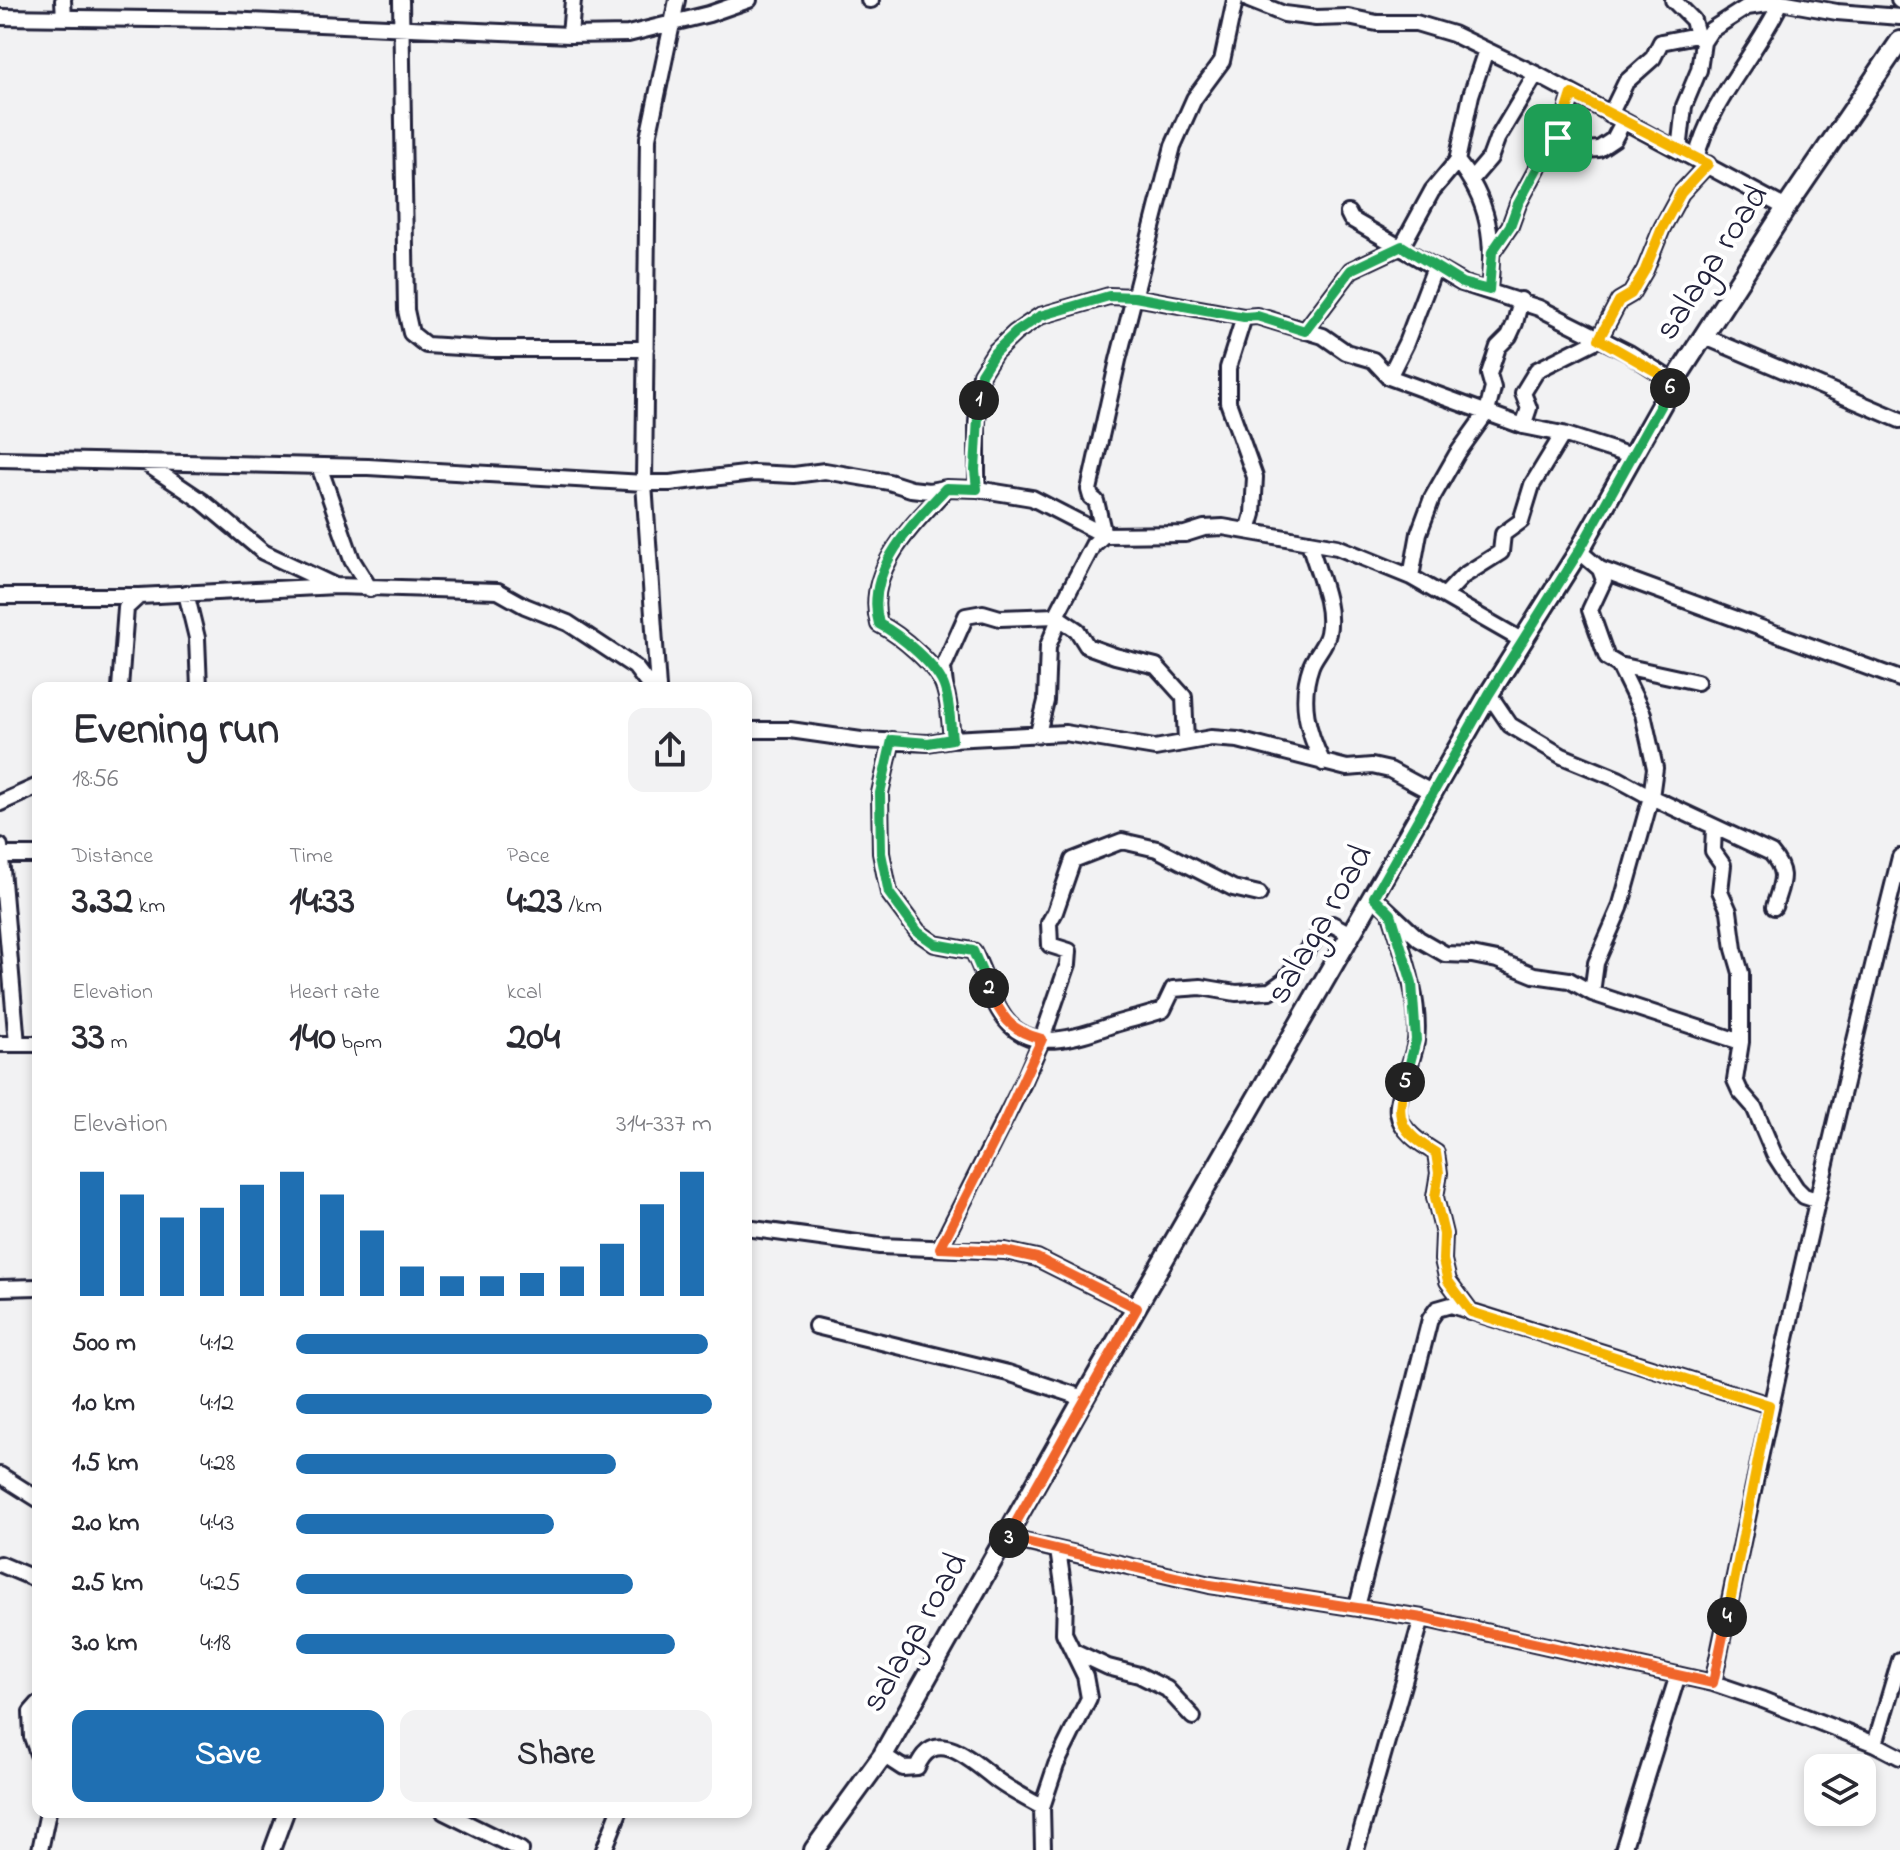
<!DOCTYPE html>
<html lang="en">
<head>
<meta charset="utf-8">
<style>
  body { margin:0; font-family:"Indie Flower",sans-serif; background:#f2f2f3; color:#2b2b33; height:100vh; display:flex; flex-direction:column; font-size:30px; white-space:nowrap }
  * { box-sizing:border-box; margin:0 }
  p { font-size:26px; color:#7c7c81 }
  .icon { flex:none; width:44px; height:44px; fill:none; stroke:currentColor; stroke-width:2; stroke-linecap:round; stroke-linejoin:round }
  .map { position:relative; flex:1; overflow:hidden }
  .drawer { position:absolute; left:32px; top:682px; width:720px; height:1136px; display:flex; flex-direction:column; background:#fff; border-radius:16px; box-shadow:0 4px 12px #0003 }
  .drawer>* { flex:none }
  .fabs { position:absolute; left:1804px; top:1754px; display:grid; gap:16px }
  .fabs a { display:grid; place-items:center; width:72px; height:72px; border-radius:16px; background:#fff; box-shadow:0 4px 12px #0003; font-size:40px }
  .pin { position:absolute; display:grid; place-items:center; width:68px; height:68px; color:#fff; margin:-34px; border-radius:16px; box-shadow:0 4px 12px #0006 }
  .km { position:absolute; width:40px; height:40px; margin:-20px; border-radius:50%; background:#222; color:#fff; font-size:22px; line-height:40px; text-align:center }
  .round { display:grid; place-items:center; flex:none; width:84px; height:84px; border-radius:16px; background:#f2f2f3 }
  .headline { display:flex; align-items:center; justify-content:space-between; height:136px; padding:0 40px }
  h1 { font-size:44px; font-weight:700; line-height:60px }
  .stats { display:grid; grid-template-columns:repeat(3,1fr); gap:12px; height:136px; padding:8px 40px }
  .stats div { display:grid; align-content:center }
  .stats b { font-size:40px; font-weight:700 }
  .stats small { font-size:22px; font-weight:400 }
  .stats p { font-size:22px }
  .chart { height:224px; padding:16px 40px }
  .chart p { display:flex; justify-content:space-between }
  .chart svg { width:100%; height:144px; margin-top:8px; stroke:#1f6fb2; stroke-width:6 }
  .action { display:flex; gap:16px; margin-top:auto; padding:16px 40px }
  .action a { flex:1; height:92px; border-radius:16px; background:#1f6fb2; color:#fff; font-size:32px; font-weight:700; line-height:92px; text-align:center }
  .action a+a { background:#f2f2f3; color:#2b2b33 }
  ul { padding:0 40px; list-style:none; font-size:26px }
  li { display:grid; grid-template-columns:128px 96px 1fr; align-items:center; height:60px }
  li i { height:20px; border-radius:10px; background:#1f6fb2 }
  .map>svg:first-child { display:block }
</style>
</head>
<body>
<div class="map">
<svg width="1900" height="1850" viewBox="0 0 1900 1850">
  <rect width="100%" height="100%" fill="#f2f2f3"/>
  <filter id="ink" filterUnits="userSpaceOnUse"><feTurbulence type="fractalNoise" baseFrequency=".0125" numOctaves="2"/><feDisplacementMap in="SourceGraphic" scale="16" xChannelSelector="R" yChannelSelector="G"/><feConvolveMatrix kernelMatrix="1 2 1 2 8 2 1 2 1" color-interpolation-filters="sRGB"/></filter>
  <g filter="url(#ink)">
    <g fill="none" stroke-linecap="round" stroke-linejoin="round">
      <defs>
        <path id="minor" d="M63 0 64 18
          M401 0 406 310 411 333 426 345 492 349H646
          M869 0H871
          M1249 0 1284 14 1316 18 1348 17 1377 23H1416L1453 34 1536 74 1786 208
          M1673 0 1693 20 1697 35 1702 41
          M1899 0 1900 1
          M0 17 227 20 570 35 628 34 709 14 749 0
          M570 35 573 0
          M1610 115 1626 82 1653 58 1661 42 1697 35
          M1679 151 1684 106 1699 70 1703 42 1711 30 1747 7 1781 2 1837 12 1900 17
          M1555 152 1572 94
          M1696 159C1710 100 1755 57 1781 2
          M1457 161C1489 200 1495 241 1489 290
          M1472 179 1490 158 1497 139 1536 74
          M1348 213 1351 219 1462 283 1539 308 1629 353 1674 382
          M1492 252 1510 226 1518 204 1539 165 1555 152 1599 149 1614 139 1623 122
          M1244 317 1228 368V402L1255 477 1253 514 1248 531
          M1305 331 1351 270 1402 246 1432 191 1457 161 1471 95 1486 50
          M1703 336 1900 420
          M1389 377 1406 343 1435 267
          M1523 426 1529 408 1523 393 1537 370 1599 339 1619 301 1631 294 1645 270 1662 228 1681 193 1708 164
          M0 459 368 467 644 483H670L753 473 794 475 825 471 889 482 911 489 929 491 946 488 977 489 1032 498 1104 535 1185 534 1204 528 1223 527 1337 547 1411 577 1523 641
          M144 462 202 501 263 552 333 585
          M319 466 352 560 370 589
          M946 489C913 525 864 570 879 624 899 634 939 667 945 689 950 704 950 723 952 739
          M977 489V422L981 374 995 352 1015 333 1040 316 1109 296 1135 297 1244 317 1257 316 1323 336 1346 352 1373 360 1389 377 1523 426 1563 434 1631 456
          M1104 535 1096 501 1091 497 1089 490 1118 360 1173 146 1194 99 1222 61 1235 0
          M1309 542C1316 570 1334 603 1328 633 1326 645 1315 655 1311 666 1299 700 1307 732 1323 763
          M1579 551 1600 569 1900 679
          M1411 577 1419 533 1432 498 1457 454 1487 412 1493 388 1489 374 1498 347 1509 336 1515 323 1521 300
          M186 593 197 638 199 688
          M1445 595 1463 576 1501 552 1503 534 1521 521 1532 485 1563 434
          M0 596H139L336 586 498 591 525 606 568 623 635 667 651 688
          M1056 616 1077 630 1087 646 1115 656 1156 666 1184 697 1186 741
          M1619 665 1697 682
          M945 686 943 668 966 616 983 613 1000 618 1056 616 1093 545 1104 535
          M120 688 126 608 139 596
          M658 688 644 483 648 138 677 0
          M1489 694 1510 725 1562 756 1618 779 1651 797 1771 853C1789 874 1781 883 1774 907
          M746 730H790L861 740 928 743 952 739 1065 733 1155 748 1211 738 1238 740 1347 768 1372 766 1390 770 1433 793
          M1038 733 1046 701 1048 646 1059 619
          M892 740 880 793 881 853 889 893 918 932 935 944 973 951C985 973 990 999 1005 1019 1032 1055 1080 1036 1115 1024 1131 1019 1147 1016 1163 1010L1173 989 1201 987 1236 993 1270 991 1284 981 1325 926 1332 924 1352 935
          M0 803 38 786
          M1714 827 1713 851 1723 865 1720 891 1729 911 1734 949 1741 973V1042L1735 1080 1740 1091 1754 1107 1774 1154 1796 1188 1804 1196 1816 1200
          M0 846 17 1044
          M1 855H38
          M1374 897 1419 939 1445 954 1472 955 1497 960 1534 975 1569 980 1592 993 1741 1042
          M1391 914C1403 952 1421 1001 1416 1041 1414 1060 1395 1097 1398 1113 1401 1131 1422 1144 1436 1153L1439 1173 1435 1197 1444 1234 1443 1260 1448 1281 1471 1312
          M1592 993 1596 963 1620 908 1651 797 1655 768 1643 714 1619 665 1607 658 1590 610 1604 580 1600 569
          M0 1044H38
          M746 1228 880 1246 1005 1251 1037 1258 1137 1308
          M940 1248 1024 1081 1042 1039 1068 964 1069 951 1050 945 1049 923 1055 912 1073 860 1122 841 1157 849 1233 888 1259 894
          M0 1288 38 1287
          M816 1326 1008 1373 1084 1398
          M0 1475 38 1499
          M1007 1538 1210 1585 1422 1618 1713 1683 1763 1700 1875 1744 1900 1757
          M0 1564 38 1580
          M1357 1607 1430 1319 1437 1309 1451 1305 1769 1405
          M1074 1651 1108 1667 1139 1675 1167 1689 1193 1717
          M1713 1683C1769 1406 1831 1131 1900 857
          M38 1704 31 1712 32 1737 38 1754
          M1875 1744 1900 1660
          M883 1755 903 1768 917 1767C936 1723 975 1764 998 1781 1012 1791 1027 1799 1042 1807
          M444 1812 521 1850
          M40 1850 48 1812
          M272 1850 286 1812
          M604 1850 619 1812
          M1043 1850 1042 1807 1056 1765 1089 1698 1085 1676 1064 1633 1065 1598 1058 1550
          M1356 1850 1422 1618
          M1623 1850 1678 1675"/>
        <path id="major" d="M814 1850 883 1755 1084 1398 1489 694 1579 551 1674 382 1786 208 1900 41"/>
      </defs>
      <use href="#minor" stroke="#22223b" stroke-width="20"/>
      <use href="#major" stroke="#22223b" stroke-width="24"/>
      <use href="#minor" stroke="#fff" stroke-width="14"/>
      <use href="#major" stroke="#fff" stroke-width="18"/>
    </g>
  </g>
  <g fill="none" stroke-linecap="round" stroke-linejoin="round" filter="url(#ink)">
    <defs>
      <path id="split-1" d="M979 400 981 374 995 352 1015 333 1040 316 1109 296 1135 297 1244 317 1257 316 1305 331 1351 270 1402 246 1462 283 1489 290 1492 252 1510 226 1518 204 1539 165 1555 152 1558 138"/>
      <path id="split-2" d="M979 400 975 470 977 489 946 488C913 524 864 570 879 624 899 634 939 667 945 689 950 704 950 723 952 739L928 743 892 740 880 793 881 853 889 893 918 932 935 944 973 951 989 988"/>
      <path id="split-3" d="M989 988C1001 1017 1010 1031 1042 1039L1003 1124 940 1248 1005 1251 1037 1258 1137 1308 1007 1538H1009"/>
      <path id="split-4" d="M1009 1538 1210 1585 1422 1618 1713 1683 1727 1617"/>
      <path id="split-5" d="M1405 1082C1394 1122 1401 1131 1436 1153L1439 1173 1435 1197 1444 1234 1443 1260 1448 1281 1471 1312 1769 1405 1727 1617"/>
      <path id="split-6" d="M1405 1082 1416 1040 1412 983 1391 914 1374 897 1489 694 1579 551 1670 388"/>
      <path id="split-7" d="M1558 138 1572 94 1708 164 1681 193 1662 228 1645 270 1631 294 1619 301 1599 339 1674 382 1670 388"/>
    </defs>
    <use href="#split-1" stroke="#fff" stroke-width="16"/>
    <use href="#split-2" stroke="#fff" stroke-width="16"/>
    <use href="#split-3" stroke="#fff" stroke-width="16"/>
    <use href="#split-4" stroke="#fff" stroke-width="16"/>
    <use href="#split-5" stroke="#fff" stroke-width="16"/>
    <use href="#split-6" stroke="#fff" stroke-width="16"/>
    <use href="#split-7" stroke="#fff" stroke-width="16"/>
    <use href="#split-1" stroke="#22a559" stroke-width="10"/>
    <use href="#split-2" stroke="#22a559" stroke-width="10"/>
    <use href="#split-3" stroke="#f0652b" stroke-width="10"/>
    <use href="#split-4" stroke="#f0652b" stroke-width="10"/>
    <use href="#split-5" stroke="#f5b400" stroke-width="10"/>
    <use href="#split-6" stroke="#22a559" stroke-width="10"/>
    <use href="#split-7" stroke="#f5b400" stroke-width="10"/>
  </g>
  <g text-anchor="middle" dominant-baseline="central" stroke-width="8" stroke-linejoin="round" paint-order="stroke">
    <g font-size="36" fill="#22223b" stroke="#fff">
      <text transform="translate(1713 263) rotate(-57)">salaga road</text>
      <text transform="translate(1321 925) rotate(-60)">salaga road</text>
      <text transform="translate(916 1633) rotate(-60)">salaga road</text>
    </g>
  </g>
</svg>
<div class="fabs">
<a><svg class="icon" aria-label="layers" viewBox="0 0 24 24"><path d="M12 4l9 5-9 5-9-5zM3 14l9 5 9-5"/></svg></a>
</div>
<div class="pin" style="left:1558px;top:138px;background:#1e9e55"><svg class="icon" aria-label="arrive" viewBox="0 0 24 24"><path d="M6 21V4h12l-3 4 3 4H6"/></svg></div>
<b class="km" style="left:979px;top:400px">1</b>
<b class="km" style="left:989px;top:988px">2</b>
<b class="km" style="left:1009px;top:1538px">3</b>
<b class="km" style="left:1727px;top:1617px">4</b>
<b class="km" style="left:1405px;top:1082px">5</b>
<b class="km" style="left:1670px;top:388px">6</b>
<section class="drawer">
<div class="headline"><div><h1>Evening run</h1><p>18:56</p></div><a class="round"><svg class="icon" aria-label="share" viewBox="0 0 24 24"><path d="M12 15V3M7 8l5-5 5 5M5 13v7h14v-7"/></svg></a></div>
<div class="stats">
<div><p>Distance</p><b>3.32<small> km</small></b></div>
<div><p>Time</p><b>14:33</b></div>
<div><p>Pace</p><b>4:23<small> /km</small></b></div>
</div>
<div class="stats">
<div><p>Elevation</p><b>33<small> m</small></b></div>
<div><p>Heart rate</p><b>140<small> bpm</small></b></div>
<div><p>kcal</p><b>204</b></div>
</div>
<div class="chart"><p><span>Elevation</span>314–337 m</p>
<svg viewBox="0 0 160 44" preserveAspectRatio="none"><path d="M5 44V6M15 44V13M25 44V20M35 44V17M45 44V10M55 44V6M65 44V13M75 44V24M85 44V35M95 44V38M105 44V38M115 44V37M125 44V35M135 44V28M145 44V16M155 44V6"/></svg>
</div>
<ul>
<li><b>500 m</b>4:12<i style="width:99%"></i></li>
<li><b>1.0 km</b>4:12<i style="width:100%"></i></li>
<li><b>1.5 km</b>4:28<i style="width:77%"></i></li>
<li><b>2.0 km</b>4:43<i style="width:62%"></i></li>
<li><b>2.5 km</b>4:25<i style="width:81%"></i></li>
<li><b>3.0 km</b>4:18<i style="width:91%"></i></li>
</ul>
<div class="action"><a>Save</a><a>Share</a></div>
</section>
</div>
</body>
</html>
